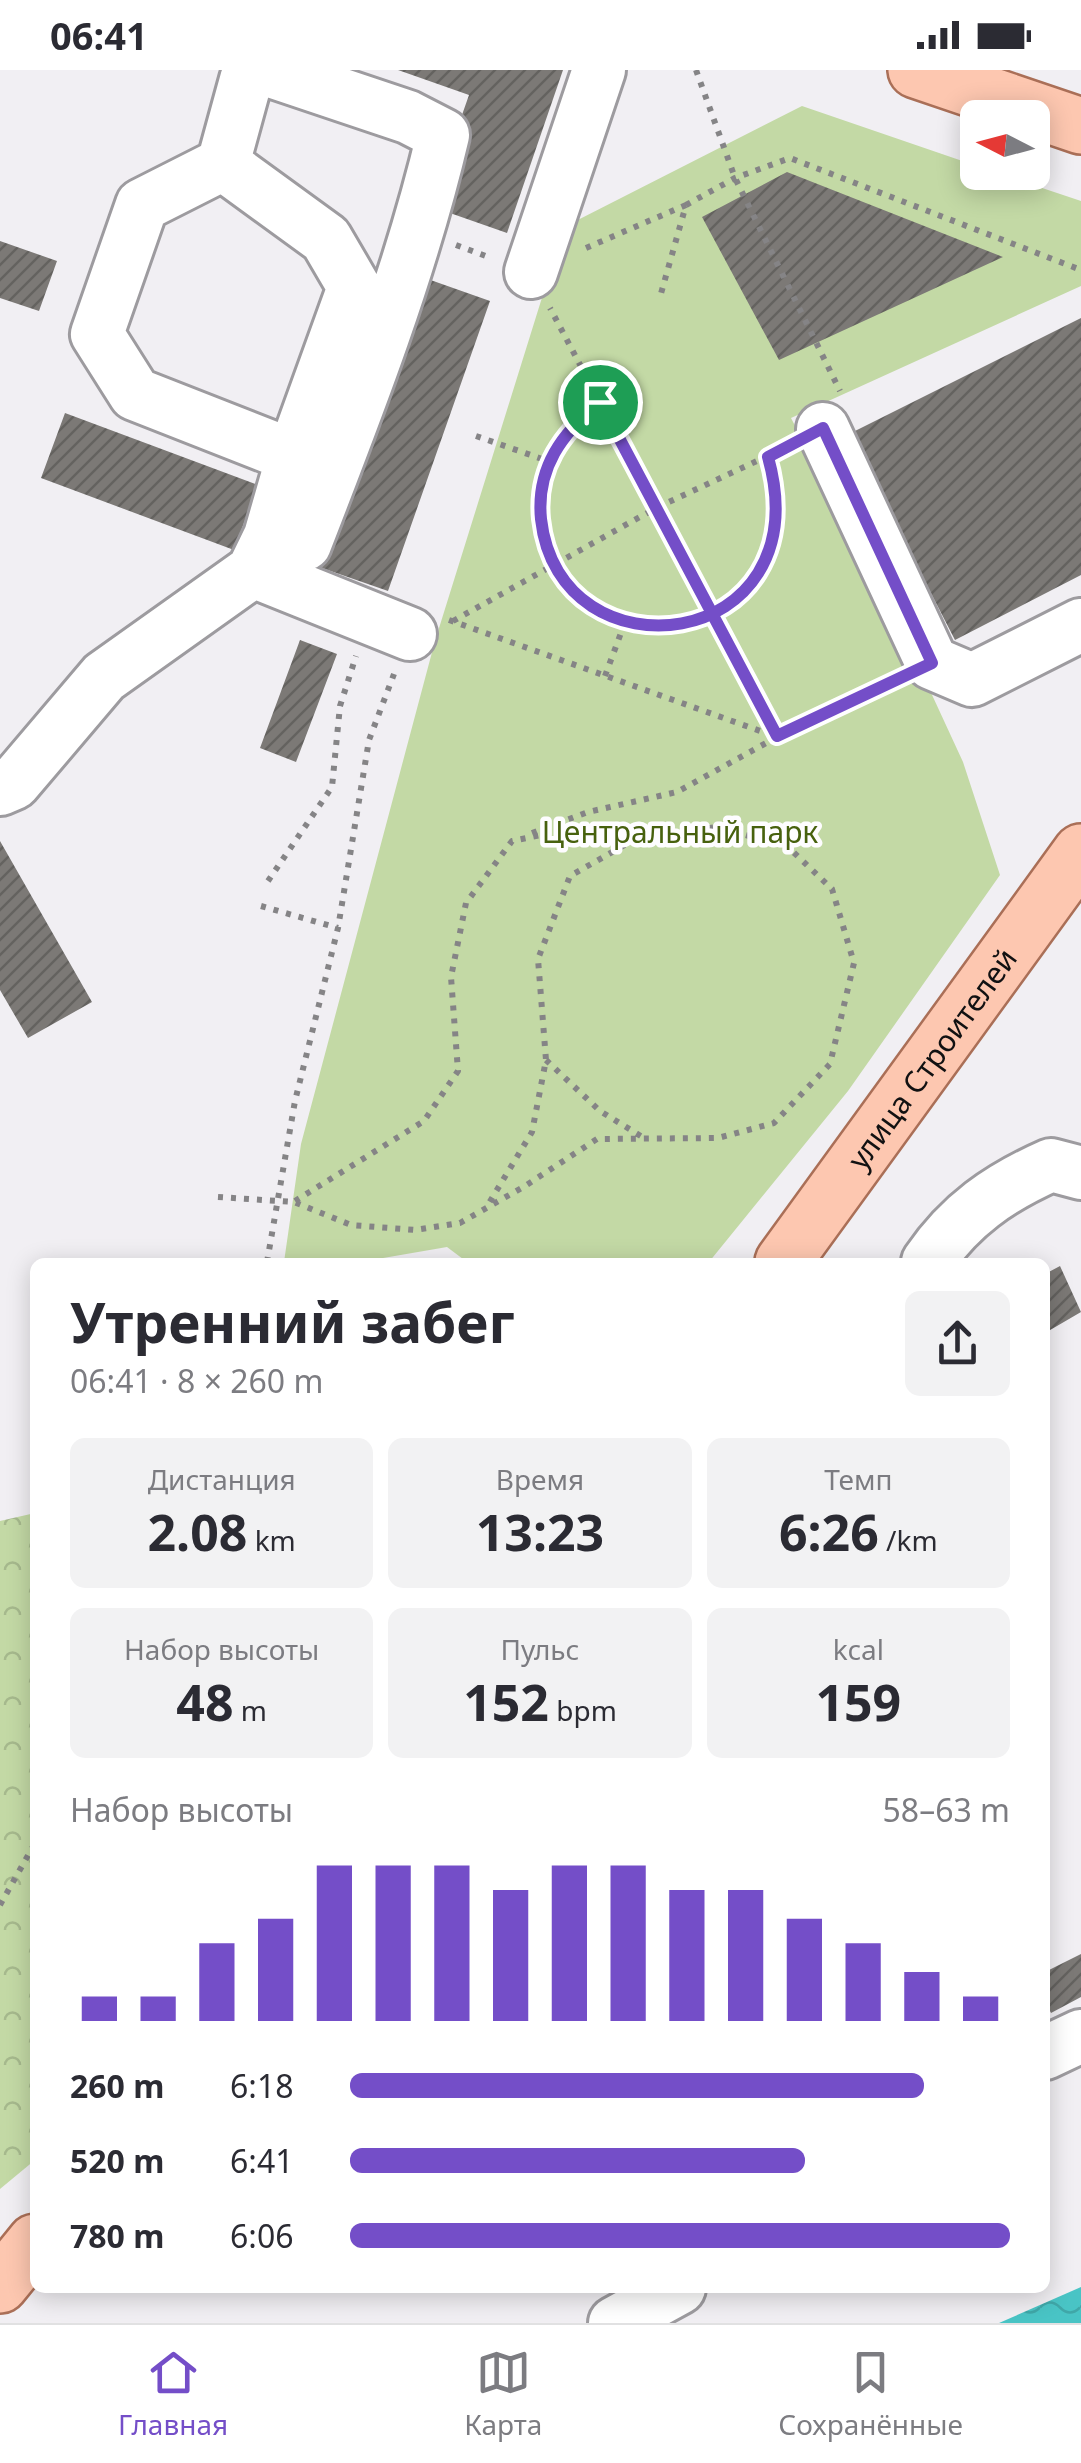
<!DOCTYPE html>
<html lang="ru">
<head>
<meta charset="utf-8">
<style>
  body { margin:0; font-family:"Noto Sans",sans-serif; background:#f2f2f3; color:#2b2b33; height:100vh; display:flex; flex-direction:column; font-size:38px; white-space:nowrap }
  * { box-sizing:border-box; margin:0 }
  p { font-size:32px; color:#7c7c81 }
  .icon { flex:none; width:55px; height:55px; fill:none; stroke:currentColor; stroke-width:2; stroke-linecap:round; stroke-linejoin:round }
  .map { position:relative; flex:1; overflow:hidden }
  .panel { position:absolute; left:30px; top:1188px; width:1020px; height:1035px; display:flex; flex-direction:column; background:#fff; border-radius:15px; box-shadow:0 5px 25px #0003 }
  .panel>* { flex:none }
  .needle { width:65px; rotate:276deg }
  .fabs { position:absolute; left:960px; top:30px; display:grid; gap:20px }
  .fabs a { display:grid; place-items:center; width:90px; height:90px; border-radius:15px; background:#fff; box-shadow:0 5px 25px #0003; font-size:50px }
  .pin { position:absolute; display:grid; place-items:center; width:85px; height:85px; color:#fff; margin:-42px; border:5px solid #fff; border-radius:50%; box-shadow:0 2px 10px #0007 }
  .round { display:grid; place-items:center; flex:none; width:105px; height:105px; border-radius:15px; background:#f2f2f3 }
  .headline { display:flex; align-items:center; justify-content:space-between; height:170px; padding:0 40px }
  h1 { font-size:55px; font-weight:700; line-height:75px }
  .figures { display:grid; grid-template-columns:repeat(3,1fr); gap:15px; height:170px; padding:10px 40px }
  .figures div { display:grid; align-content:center; border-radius:15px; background:#f2f2f3; text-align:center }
  .figures b { font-size:50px; font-weight:700 }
  .figures small { font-size:28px; font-weight:400 }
  .figures p { font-size:28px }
  .chart { height:280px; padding:20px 40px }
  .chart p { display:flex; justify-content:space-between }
  .chart svg { width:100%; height:180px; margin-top:10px; stroke:#744ec8; stroke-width:6 }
  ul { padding:0 40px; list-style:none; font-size:32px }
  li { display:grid; grid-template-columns:160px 120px 1fr; align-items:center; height:75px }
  li i { height:25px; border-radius:12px; background:#744ec8 }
  .status { display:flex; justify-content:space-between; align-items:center; height:70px; padding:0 50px; background:#fff; direction:ltr }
  .status svg { height:28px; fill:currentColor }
  .tab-bar { display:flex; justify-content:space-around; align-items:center; height:140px; border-top:2px solid #e1e1e2; background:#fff; font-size:28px; color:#7c7c81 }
  .tab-bar a { display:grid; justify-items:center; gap:5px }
  .tab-bar .on { color:#744ec8 }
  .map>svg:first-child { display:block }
</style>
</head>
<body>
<div class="status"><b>06:41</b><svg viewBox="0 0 49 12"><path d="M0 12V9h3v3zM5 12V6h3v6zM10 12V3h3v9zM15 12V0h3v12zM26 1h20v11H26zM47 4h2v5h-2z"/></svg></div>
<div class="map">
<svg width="1081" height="2253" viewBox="0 0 1081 2253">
  <defs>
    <pattern id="forest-crowns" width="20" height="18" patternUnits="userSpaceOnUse" patternTransform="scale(2.5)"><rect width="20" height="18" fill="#c3d9a5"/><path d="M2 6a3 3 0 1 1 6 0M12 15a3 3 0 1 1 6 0" fill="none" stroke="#a6b98d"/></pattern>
    <pattern id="water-waves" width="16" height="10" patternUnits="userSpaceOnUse" patternTransform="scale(2.5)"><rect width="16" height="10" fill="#49c4c5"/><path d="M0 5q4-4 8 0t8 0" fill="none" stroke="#3fa7a8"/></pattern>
    <pattern id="building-hatch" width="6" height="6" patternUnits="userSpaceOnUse" patternTransform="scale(2.5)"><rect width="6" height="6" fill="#7c7976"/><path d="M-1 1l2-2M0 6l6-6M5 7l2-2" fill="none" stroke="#64625f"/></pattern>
  </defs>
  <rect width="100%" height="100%" fill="#f1eff3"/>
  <path fill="#c3d9a5" d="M802 36 977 96 978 102 997 103 1081 131V216L791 348 921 601 963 692 1000 805 848 1021 709 1192H467L447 1177 360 1192H284L301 1074 435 571 564 157Z"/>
  <path fill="url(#forest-crowns)" d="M35 1443V2090L0 2119V1451Z"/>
  <path fill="url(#water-waves)" d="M1081 2217V2253H999Z"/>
  <path fill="url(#building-hatch)" d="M398 0H563L507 163 430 136 469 25Z
    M787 102 1003 187 779 290 702 147Z
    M0 171 57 191 39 241 0 228Z
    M422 207 490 231 388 521 319 497Z
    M1081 248V505L955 570 849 364Z
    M65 343 258 415 234 480 41 408Z
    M300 570 337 584 296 692 260 678Z
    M0 771 92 932 28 968 0 920Z
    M1060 1196 1081 1242 1045 1263V1204Z
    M1081 1884V1927L1051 1943 1045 1931V1902Z"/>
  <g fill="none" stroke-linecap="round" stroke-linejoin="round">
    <defs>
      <path id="minor" d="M268 0 408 47 443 65C410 205 357 340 305 474L270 466
        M223 94 246 10
        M531 202 599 0
        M823 359 932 593 972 610 1081 555
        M253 501 270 466 293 386 354 217 326 169 223 94 142 135 97 264 135 324 293 386
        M0 719 14 713 104 607 253 501 410 564
        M928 1192C960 1145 999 1118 1051 1095L1081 1103
        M1045 1983 1081 1966
        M615 2253 679 2218"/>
      <g id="major">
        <path d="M916 0 1081 56"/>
        <path id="s1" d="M783 1192 1081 782"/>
        <path d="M0 2215 35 2172"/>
      </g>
    </defs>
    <use href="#minor" stroke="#9d9b9f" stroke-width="58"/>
    <use href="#major" stroke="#aa6f57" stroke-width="60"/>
    <path stroke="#858486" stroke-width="6" stroke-dasharray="5 8" stroke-linecap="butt" d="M696 0 735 108 840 321
      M686 135 735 108 790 88 1081 200
      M456 175 491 188
      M586 178 686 135 660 227
      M639 318C413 399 624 661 748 515 781 476 781 434 768 387
      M476 366 548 391
      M449 550 777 667 550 238
      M453 551 656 438 787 377
      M605 606 625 552
      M532 763 588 742 677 722 777 667 896 610
      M268 811 332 717 340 636 356 586
      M261 836 338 858
      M546 990 600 1041 644 1068
      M218 1127 294 1132 351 1155 415 1160 460 1153 525 1116 597 1069 718 1068 774 1053 830 994 854 893 832 819 788 777 717 757 637 768 570 806 538 889 546 990 532 1062 486 1138
      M295 1131 424 1051 458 1001 451 907 466 833 512 771 571 759 637 768
      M267 1192 295 1031 338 858 369 670 394 604
      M0 1835 35 1773"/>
    <use href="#minor" stroke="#fff" stroke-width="52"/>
    <use href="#major" stroke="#fdc7b0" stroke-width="55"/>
  </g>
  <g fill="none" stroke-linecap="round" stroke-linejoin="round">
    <defs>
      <path id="route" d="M600 332 777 666 932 593 823 358 768 387C823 584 559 613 541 449 536 398 562 363 600 332"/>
    </defs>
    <use href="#route" stroke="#fff" stroke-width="20"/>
    <use href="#route" stroke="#744ec8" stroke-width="12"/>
  </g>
  <g text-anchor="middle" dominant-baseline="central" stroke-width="9" stroke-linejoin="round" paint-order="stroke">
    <g font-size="30" fill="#47610e" stroke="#fefdff">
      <text x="680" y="761">Центральный парк</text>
    </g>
    <g font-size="30" fill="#111112" stroke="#fefdff">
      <text stroke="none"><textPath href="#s1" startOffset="252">улица Строителей</textPath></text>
    </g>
  </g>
</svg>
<div class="fabs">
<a><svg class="needle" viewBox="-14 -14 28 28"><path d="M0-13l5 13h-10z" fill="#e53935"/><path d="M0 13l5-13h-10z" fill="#7c7c81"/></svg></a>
</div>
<div class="pin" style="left:600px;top:332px;background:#1e9e55"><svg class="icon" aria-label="arrive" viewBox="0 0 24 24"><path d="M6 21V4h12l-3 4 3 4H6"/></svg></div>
<section class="panel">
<div class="headline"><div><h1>Утренний забег</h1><p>06:41 · 8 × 260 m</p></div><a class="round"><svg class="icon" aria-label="share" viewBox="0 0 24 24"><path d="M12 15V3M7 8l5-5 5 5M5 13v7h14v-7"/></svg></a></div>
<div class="figures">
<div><p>Дистанция</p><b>2.08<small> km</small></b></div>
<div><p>Время</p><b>13:23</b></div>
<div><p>Темп</p><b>6:26<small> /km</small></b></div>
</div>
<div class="figures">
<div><p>Набор высоты</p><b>48<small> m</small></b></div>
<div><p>Пульс</p><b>152<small> bpm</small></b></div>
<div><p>kcal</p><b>159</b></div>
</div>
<div class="chart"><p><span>Набор высоты</span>58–63 m</p>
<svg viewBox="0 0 160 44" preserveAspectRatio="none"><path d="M5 44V38M15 44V38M25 44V25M35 44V19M45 44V6M55 44V6M65 44V6M75 44V12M85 44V6M95 44V6M105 44V12M115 44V12M125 44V19M135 44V25M145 44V32M155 44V38"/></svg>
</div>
<ul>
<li><b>260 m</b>6:18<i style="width:87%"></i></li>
<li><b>520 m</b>6:41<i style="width:69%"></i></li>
<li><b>780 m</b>6:06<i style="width:100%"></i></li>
</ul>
</section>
</div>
<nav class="tab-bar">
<a class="on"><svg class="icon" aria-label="home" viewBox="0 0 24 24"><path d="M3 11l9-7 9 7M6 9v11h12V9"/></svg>Главная</a>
<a><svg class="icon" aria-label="map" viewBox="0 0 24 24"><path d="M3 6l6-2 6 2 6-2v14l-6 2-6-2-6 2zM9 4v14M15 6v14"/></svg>Карта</a>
<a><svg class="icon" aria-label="saved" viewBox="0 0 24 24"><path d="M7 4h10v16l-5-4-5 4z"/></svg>Сохранённые</a>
</nav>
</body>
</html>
